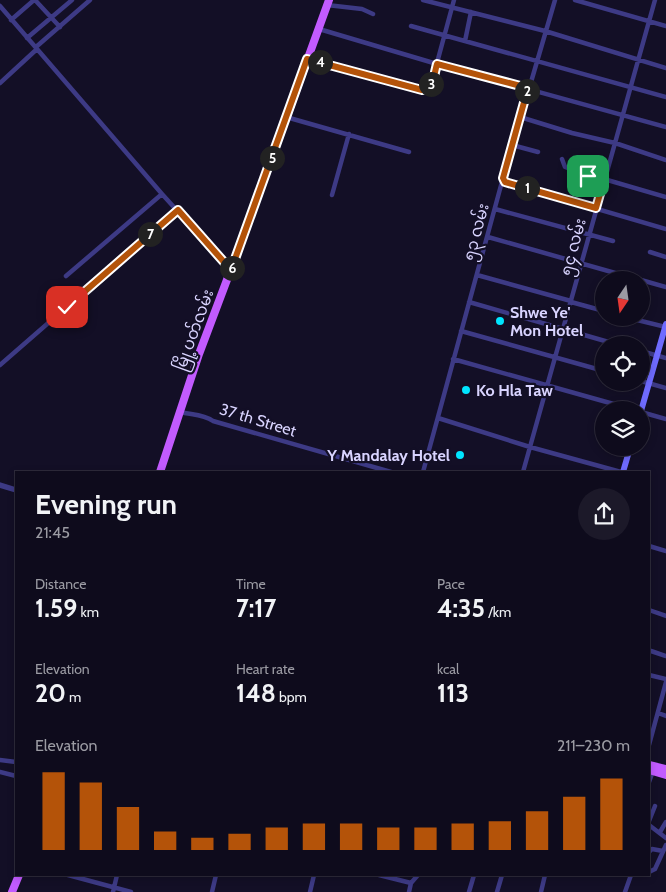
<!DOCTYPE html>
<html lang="en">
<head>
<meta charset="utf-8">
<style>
  body { margin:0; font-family:Cabin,"Noto Sans Myanmar",sans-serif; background:#1c1929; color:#f1f3f6; height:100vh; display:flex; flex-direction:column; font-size:19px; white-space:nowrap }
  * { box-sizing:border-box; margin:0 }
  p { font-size:16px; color:#9b9ba3 }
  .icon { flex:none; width:28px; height:28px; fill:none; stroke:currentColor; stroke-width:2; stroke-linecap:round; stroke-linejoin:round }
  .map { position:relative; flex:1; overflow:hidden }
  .drawer { position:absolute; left:15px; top:471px; width:635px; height:405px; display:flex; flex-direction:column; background:#0e0b1c; border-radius:0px; box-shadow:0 2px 8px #0003,0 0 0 1px #2e2b3b }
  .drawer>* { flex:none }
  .needle { width:32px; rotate:193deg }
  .controls { position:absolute; left:595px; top:271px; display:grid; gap:10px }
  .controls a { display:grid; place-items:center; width:55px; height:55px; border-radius:50%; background:#0e0b1c; box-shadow:0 2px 8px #0003,0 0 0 1px #2e2b3b; font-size:25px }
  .pin { position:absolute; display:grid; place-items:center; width:42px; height:42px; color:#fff; margin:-21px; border-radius:10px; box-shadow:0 2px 8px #0006 }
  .km { position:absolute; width:25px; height:25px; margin:-12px; border-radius:50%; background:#222; color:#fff; font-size:14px; line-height:25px; text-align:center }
  .round { display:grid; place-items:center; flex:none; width:52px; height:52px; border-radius:26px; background:#1c1929 }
  .summary { display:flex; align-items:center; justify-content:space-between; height:85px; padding:0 20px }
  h1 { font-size:28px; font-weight:800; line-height:38px }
  .metrics { display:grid; grid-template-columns:repeat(3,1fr); gap:8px; height:85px; padding:5px 20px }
  .metrics div { display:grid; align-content:center }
  .metrics b { font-size:25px; font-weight:800 }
  .metrics small { font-size:14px; font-weight:400 }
  .metrics p { font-size:14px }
  .chart { height:140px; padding:10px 20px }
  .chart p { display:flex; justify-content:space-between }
  .chart svg { width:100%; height:90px; margin-top:5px; stroke:#b45309; stroke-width:6 }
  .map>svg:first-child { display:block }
</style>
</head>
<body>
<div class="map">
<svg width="666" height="892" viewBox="0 0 666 892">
  <rect width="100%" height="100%" fill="#130f26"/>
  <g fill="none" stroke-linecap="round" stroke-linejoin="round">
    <path stroke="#3d3a85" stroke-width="4.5" d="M35 0 60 27
      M423 0 545 31 666 68
      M575 0 666 26
      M327 5 362 9 373 14
      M0 6 162 194 231 270
      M11 20 34 0
      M411 26 666 97
      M319 29 437 64 666 127
      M27 38 72 0
      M465 41 471 12
      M36 47 90 0
      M307 59 422 90 426 89 431 85 454 0
      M0 83 37 49
      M286 117 409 152
      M520 117 572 133 615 143 666 160
      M512 145 538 152
      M562 159 565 167 573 170 666 197
      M503 178 505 182 666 229
      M332 195 349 134
      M495 209 613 241
      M488 237 640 280
      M650 252 666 257
      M477 275 571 301
      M66 276 162 194
      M641 280 666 287
      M469 302 619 345
      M571 302 604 311
      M629 318 666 327
      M461 331 604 371
      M641 351 666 358
      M453 359 635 410
      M0 365 178 210
      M641 381 666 388
      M180 412C192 415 203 414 213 421L391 472
      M641 412 666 419
      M438 418 530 447 621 472
      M423 472 503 178 555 0
      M523 472 655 0
      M649 546 666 551
      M649 610 666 616
      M651 651 666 656
      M649 675 666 679
      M658 713 666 716
      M649 745 666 682
      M0 760 16 762
      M0 772 16 776
      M649 782 653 771
      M649 821 655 806
      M649 825 666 838
      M660 832 666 822
      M649 852 652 849 663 851
      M649 872 655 869 666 845
      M68 875 131 892
      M379 875 411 883
      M113 892 117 875
      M212 892 216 875
      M310 892 314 875
      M409 892 411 883 418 875
      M469 892 474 875
      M497 892 502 875
      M541 892 545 875
      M625 892 631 875"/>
    <path stroke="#3d3a85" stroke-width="5.5" d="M0 485 16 490"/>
    <path stroke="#6f6bff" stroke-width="6" d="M641 411 666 324
      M623 472 630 448"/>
    <path stroke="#c25bff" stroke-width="8" d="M160 472 199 354 245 232 329 0
      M649 765 666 769
      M649 770 666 775
      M12 892 19 875"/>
  </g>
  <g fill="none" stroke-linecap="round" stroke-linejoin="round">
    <defs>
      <path id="route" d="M67 307 178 210 231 270 307 59 422 90C434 88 434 74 437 64L528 88 503 178 505 182 596 208 604 180 588 176"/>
    </defs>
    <use href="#route" stroke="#fff" stroke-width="10"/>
    <use href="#route" stroke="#b45309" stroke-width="6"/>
  </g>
  <g fill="#00e5ff" stroke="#130f26" stroke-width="2">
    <circle cx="500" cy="321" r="5"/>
    <circle cx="466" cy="390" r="5"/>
    <circle cx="460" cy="455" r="5"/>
  </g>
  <g text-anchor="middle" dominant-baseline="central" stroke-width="4.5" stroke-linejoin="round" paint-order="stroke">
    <g font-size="16" fill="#d9d4ff" stroke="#130f26">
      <text transform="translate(476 232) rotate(-75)">၅၃ လမ်း</text>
      <text transform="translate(573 247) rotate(-75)">၅၄ လမ်း</text>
      <text transform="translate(194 330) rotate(-70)">မြို့ပတ်လမ်း</text>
      <text transform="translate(258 420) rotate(17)">37 th Street</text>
    </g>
    <g font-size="16" font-weight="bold" fill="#d9d4ff" stroke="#130f26" text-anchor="start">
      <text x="510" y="312">Shwe Ye'<tspan x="510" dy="18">Mon Hotel</tspan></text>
      <text x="476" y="390">Ko Hla Taw</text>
      <text x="450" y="455" text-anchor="end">Y Mandalay Hotel</text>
    </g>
  </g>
</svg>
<div class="controls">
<a><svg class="needle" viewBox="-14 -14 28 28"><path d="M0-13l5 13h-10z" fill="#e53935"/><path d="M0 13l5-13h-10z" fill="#9b9ba3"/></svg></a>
<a><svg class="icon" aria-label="locate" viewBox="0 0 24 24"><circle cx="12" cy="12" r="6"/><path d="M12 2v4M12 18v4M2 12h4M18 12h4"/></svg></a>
<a><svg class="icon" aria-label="layers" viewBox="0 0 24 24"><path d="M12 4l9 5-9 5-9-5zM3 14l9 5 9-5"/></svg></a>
</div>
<div class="pin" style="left:588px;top:176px;background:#1e9e55"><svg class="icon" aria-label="arrive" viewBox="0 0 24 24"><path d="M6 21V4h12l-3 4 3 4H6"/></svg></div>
<div class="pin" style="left:67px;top:307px;background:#d93025"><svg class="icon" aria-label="check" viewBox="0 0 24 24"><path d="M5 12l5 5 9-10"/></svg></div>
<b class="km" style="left:527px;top:188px">1</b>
<b class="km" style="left:527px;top:91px">2</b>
<b class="km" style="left:431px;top:84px">3</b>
<b class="km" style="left:320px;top:62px">4</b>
<b class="km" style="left:272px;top:158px">5</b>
<b class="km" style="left:232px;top:268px">6</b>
<b class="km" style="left:150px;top:234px">7</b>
<section class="drawer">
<div class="summary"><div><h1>Evening run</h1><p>21:45</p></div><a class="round"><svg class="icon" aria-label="share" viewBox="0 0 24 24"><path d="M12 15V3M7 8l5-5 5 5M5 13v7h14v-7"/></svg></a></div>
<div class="metrics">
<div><p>Distance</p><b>1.59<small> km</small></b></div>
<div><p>Time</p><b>7:17</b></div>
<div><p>Pace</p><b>4:35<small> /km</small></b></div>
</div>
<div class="metrics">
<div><p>Elevation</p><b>20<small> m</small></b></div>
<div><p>Heart rate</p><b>148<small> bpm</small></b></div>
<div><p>kcal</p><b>113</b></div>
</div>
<div class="chart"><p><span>Elevation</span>211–230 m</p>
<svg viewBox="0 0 160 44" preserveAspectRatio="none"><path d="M5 44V6M15 44V11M25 44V23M35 44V35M45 44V38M55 44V36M65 44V33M75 44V31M85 44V31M95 44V33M105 44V33M115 44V31M125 44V30M135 44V25M145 44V18M155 44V9"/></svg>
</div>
</section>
</div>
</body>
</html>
